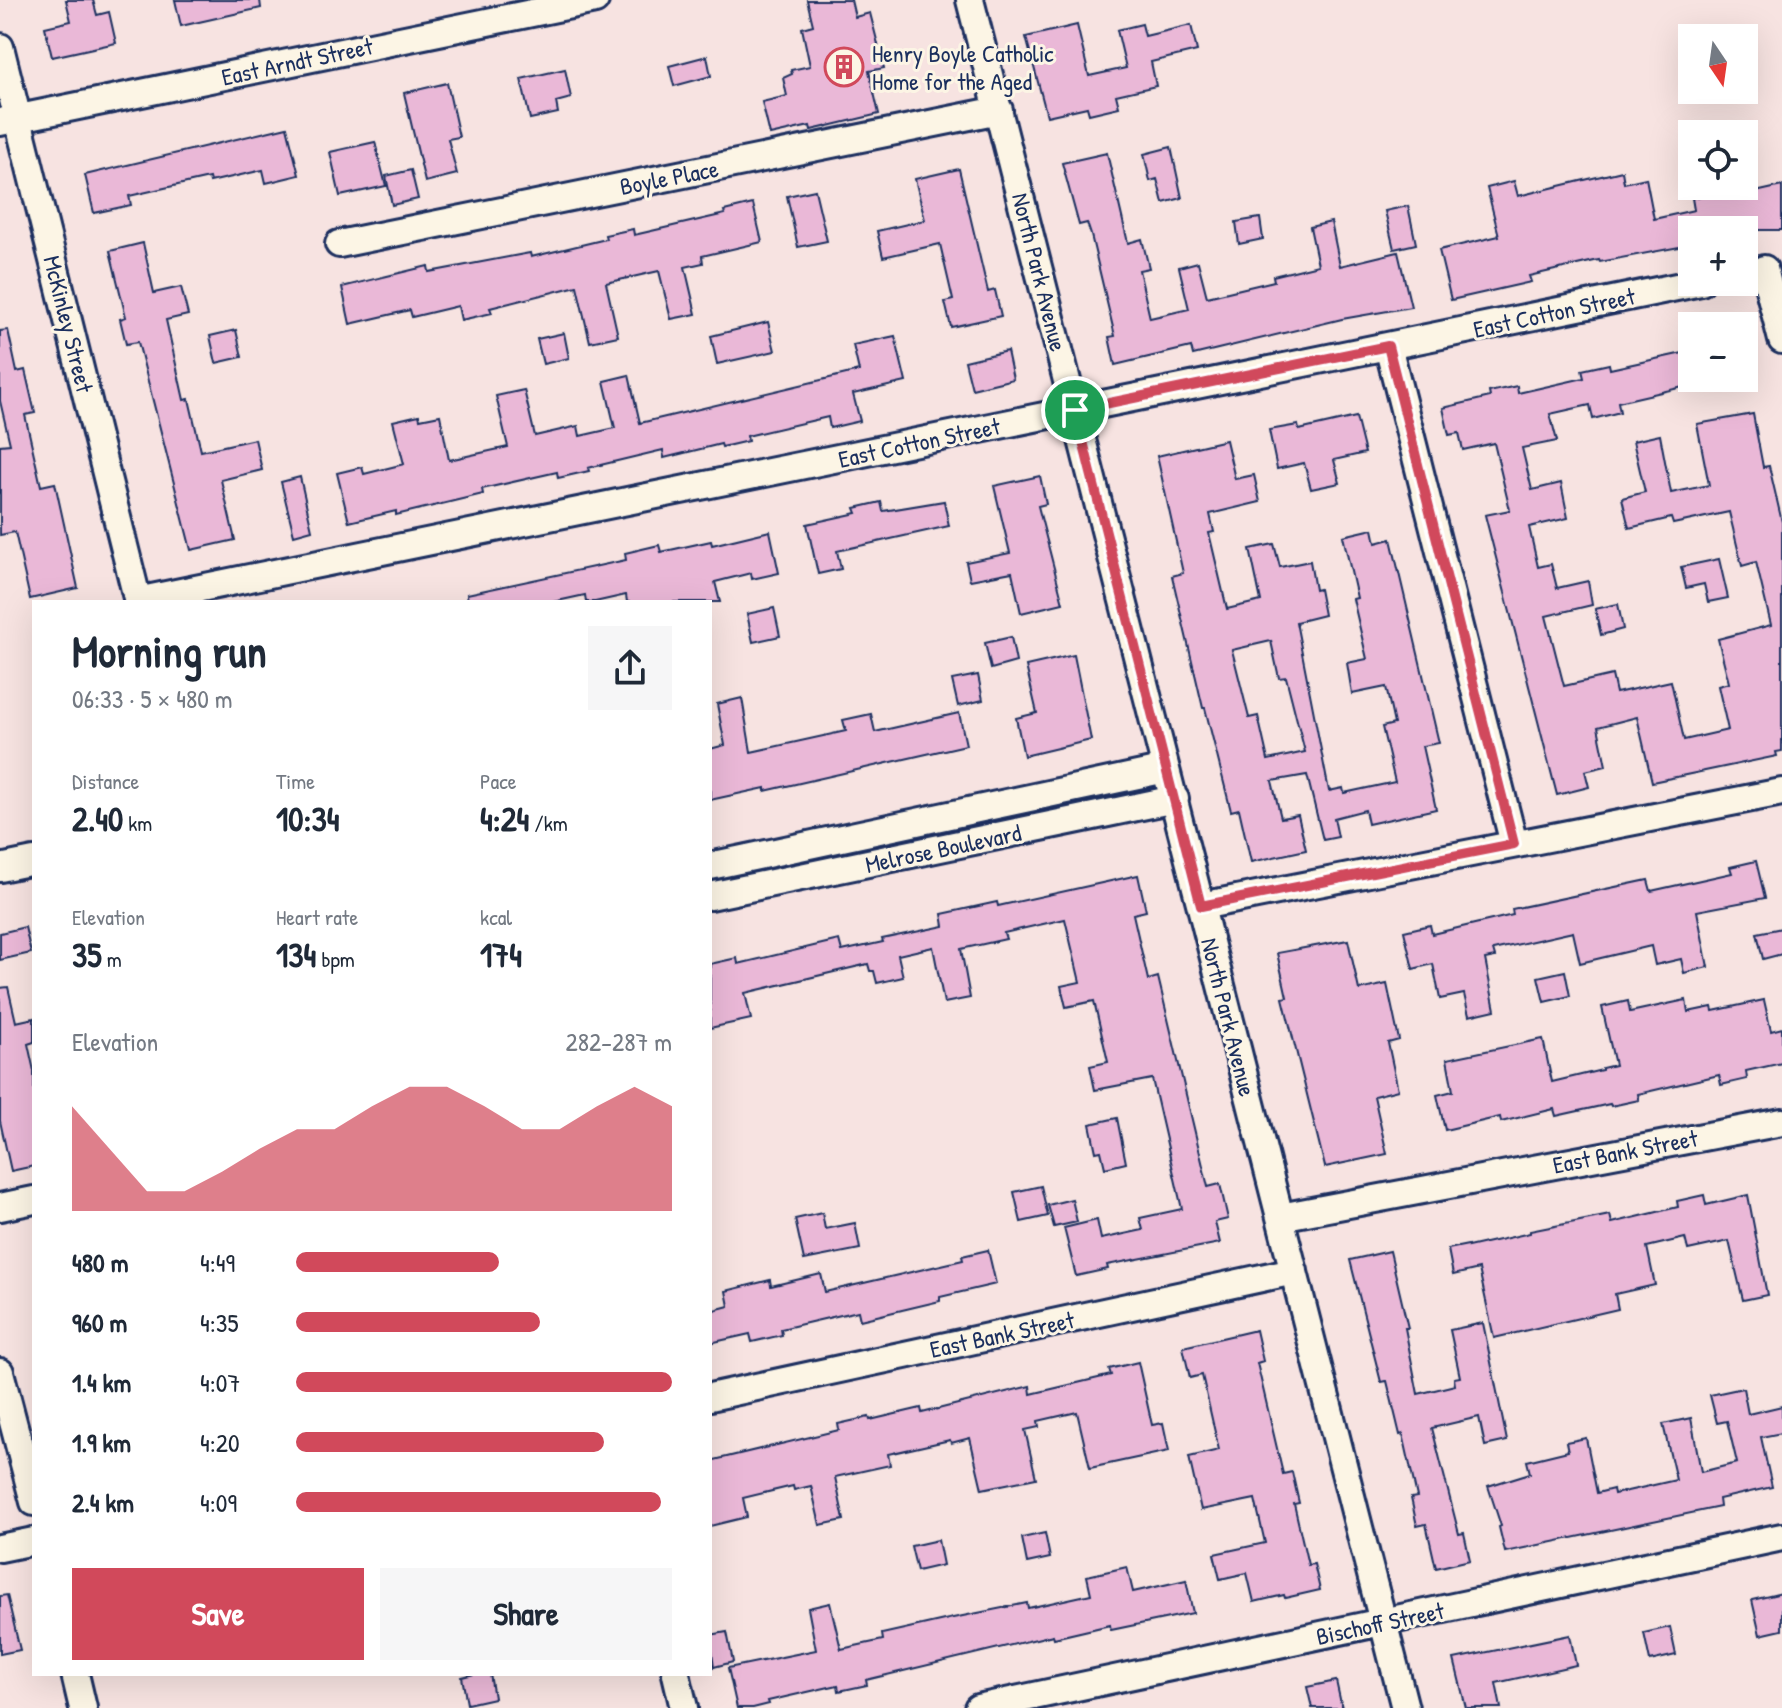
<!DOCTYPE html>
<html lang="en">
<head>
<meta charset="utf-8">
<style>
  body { margin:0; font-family:"Patrick Hand",sans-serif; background:#f6f6f7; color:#1f2937; height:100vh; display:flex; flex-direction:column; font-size:30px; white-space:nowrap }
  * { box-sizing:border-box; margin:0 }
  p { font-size:26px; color:#747a83 }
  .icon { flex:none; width:44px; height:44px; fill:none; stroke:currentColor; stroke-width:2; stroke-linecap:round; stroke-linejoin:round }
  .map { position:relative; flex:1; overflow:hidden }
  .sheet { position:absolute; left:32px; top:600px; width:680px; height:1076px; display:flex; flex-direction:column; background:#fff; border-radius:0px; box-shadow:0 8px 32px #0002 }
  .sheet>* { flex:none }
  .needle { width:52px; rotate:167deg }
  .controls { position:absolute; left:1678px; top:24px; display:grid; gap:16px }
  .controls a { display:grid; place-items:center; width:80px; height:80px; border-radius:0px; background:#fff; box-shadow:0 8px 32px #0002; font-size:40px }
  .pin { position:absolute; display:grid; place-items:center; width:68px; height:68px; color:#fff; margin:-34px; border:4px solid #fff; border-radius:50%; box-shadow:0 2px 8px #0007 }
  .round { display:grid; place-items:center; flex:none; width:84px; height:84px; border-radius:0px; background:#f6f6f7 }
  .headline { display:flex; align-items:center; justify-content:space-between; height:136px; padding:0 40px }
  h1 { font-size:44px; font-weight:700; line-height:60px }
  .figures { display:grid; grid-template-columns:repeat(3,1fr); gap:12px; height:136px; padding:8px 40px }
  .figures div { display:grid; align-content:center }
  .figures b { font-size:34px; font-weight:700 }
  .figures small { font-size:22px; font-weight:400 }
  .figures p { font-size:22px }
  .chart { height:224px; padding:16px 40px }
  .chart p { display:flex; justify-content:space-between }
  .chart svg { width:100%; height:144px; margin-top:8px; fill:#d1495b; opacity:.7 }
  .cta { display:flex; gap:16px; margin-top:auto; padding:16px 40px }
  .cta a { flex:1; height:92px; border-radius:0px; background:#d1495b; color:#fff; font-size:32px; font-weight:700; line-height:92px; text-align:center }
  .cta a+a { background:#f6f6f7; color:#1f2937 }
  ul { padding:0 40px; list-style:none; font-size:26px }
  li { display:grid; grid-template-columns:128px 96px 1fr; align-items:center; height:60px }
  li i { height:20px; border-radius:10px; background:#d1495b }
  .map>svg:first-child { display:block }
</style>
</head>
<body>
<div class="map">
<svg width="1782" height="1708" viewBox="0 0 1782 1708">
  <rect width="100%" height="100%" fill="#f7e3e1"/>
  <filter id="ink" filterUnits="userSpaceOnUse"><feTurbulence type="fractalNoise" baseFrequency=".0125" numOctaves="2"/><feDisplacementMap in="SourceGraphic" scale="16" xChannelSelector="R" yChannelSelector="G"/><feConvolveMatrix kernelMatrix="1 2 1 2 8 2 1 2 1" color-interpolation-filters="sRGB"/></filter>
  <g filter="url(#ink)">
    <path fill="#eab8d7" stroke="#1b2f5e" stroke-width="2" fill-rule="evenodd" d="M66 0H93L97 15 109 12 116 43 52 57 45 27 71 21Z
      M175 0H260L261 8 181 26Z
      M807 0H851L855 17 870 13 884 68 869 71 879 114 820 128 811 130 810 126 770 135 762 102 787 96 783 78 792 74 791 70 810 66 802 28 813 25Z
      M1142 24 1145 36 1191 25 1197 51 1151 62 1156 86 1116 95 1119 107 1089 114 1087 107 1047 116 1026 37 1077 25 1089 76 1126 68 1117 30Z
      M707 56 711 76 674 86 669 66Z
      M565 69 571 98 556 102 558 113 530 119 521 79Z
      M447 83 459 137 448 139 457 174 425 182 404 93Z
      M287 127 299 175 266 183 263 170 210 182 209 178 129 196 131 205 94 213 85 175Z
      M375 142 386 186 340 196 330 152Z
      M1171 147 1182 198 1163 203 1157 179 1150 181 1144 154Z
      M1107 153 1128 243 1142 239 1149 268 1139 270 1150 318 1189 309 1179 267 1198 262 1207 297 1274 281 1273 276 1318 265 1310 227 1331 222 1340 266 1398 252 1411 307 1342 319 1193 355 1191 347 1115 365 1109 337 1115 336 1091 235 1087 223 1079 225 1062 163Z
      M959 169 988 292 995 290 1001 316 951 327 945 302 953 300 940 244 883 257 877 231 925 220 915 179Z
      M411 170 418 199 392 205 386 176Z
      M1622 171 1624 183 1646 178 1654 219 1694 210 1692 198 1727 190 1729 198 1782 186V230H1687L1690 245 1600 262 1599 260 1529 276 1531 282 1451 300 1439 250 1499 236 1487 188 1514 181 1518 196Z
      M815 190 827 241 798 247 787 196Z
      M753 204 762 242 702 256 703 263 685 267 696 314 671 319 659 271 606 283 618 336 590 342 577 286 490 308 492 313 461 320 458 306 412 317 410 310 350 324 342 287 428 266 429 272 530 253 531 257 606 239 605 235 633 229 634 235 725 214 724 211Z
      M1408 206 1416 244 1394 249 1385 211Z
      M1260 218 1263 239 1239 244 1236 222Z
      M143 243 154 293 181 287 188 315 166 320 184 400 189 399 201 451 255 439 262 470 221 480 235 540 191 550 138 342 126 344 120 319 126 317 110 251Z
      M768 322 775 351 717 364 711 336Z
      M8 330 17 372 25 370 35 413 25 415 41 486 55 483 78 588 30 599 15 532 0 535V445L10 444 0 401V331Z
      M236 330 242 357 216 363 210 336Z
      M564 333 569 358 543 364 537 339Z
      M895 336 906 382 853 394 860 421 830 428 828 417 747 436 748 441 722 447 721 444 664 458 663 450 588 468 589 471 558 478 557 472 482 489 483 494 396 515V511L349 522 337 473 362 467 364 474 404 464 393 421 419 415 420 419 440 415 449 460 508 447 496 396 524 390 535 436 578 426 580 436 615 428 604 381 629 375 640 423 859 371 853 345Z
      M1007 351 1013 379 972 389 965 361Z
      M1692 351V385L1618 402 1620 412 1593 419 1590 405 1550 414 1557 441 1522 448 1532 490 1561 483 1568 518 1529 527 1538 567 1551 564 1557 588 1588 581 1592 605 1546 616 1564 686 1612 675 1616 693 1671 681 1684 740 1728 730 1718 686 1729 683 1718 639 1771 625 1756 562 1742 566 1729 512 1673 524 1671 518 1629 528 1622 498 1645 492 1633 441 1660 435 1671 493 1709 485 1697 424 1753 414 1763 467 1769 466 1782 522V751L1776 752 1777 756 1652 782 1637 717 1598 727 1606 766 1585 771 1589 787 1557 795 1485 515 1510 510 1494 443 1463 450 1459 433 1449 435 1443 408 1490 397 1489 392 1517 386 1518 393 1584 378 1582 370 1609 364 1610 369Z
      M1356 417 1365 453 1334 460 1340 483 1311 489 1304 463 1277 469 1269 430 1298 425 1299 430Z
      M1226 440 1235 479 1254 475 1260 502 1210 514 1214 532 1209 533 1227 609 1261 601 1250 549 1274 544 1280 567 1310 561 1315 590 1319 589 1324 615 1296 622 1329 791 1343 788 1344 793 1395 782 1382 727 1394 724 1386 687 1352 694 1347 663 1367 659 1353 599 1357 598 1343 536 1373 529 1376 543 1391 539 1439 743 1422 746 1436 809 1368 824 1365 810 1334 818 1338 837 1323 840 1307 775 1272 781 1281 818 1298 815 1306 850 1251 862 1239 809 1231 811 1205 708H1203L1172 576 1183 573 1157 456ZM1271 641 1279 678 1286 677 1305 752 1268 760 1258 716 1249 718 1232 650Z
      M1040 476 1046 504 1038 506 1063 603 1021 613 1012 572 970 580 966 562 1010 553 994 486Z
      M300 477 312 530 294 535 281 482Z
      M944 501 949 526 837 551 841 569 818 574 807 524 857 513 855 508 881 502 883 511Z
      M770 531 779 573 752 579 751 573 715 582 720 602H627L626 595 595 602H586L585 595 553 602H468L467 594 626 560 625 553 659 545 661 552 711 541 712 545Z
      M1719 559 1728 598 1708 602 1704 584 1686 588 1681 567Z
      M1618 604 1623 629 1601 635 1595 609Z
      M774 608 780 636 753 642 747 614Z
      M1011 637 1016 662 991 669 985 643Z
      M1074 655 1091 740 1024 756 1016 718 1037 713 1026 666Z
      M978 675 983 700 958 706 952 680Z
      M742 698 751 752 846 731 843 720 871 714 875 732 959 713 966 745 765 791V788L710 800V749L725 745 717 704Z
      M1756 861 1765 898 1697 911 1708 967 1684 973 1681 959 1655 965 1651 946 1580 963 1573 932 1493 950 1495 957 1485 959 1495 1010 1469 1016 1464 994 1440 999 1433 964 1413 969 1404 931 1430 925 1432 934 1513 915 1512 909 1648 880 1651 891 1732 873 1730 867Z
      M1138 875 1146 911 1133 914 1148 980 1158 977 1208 1187 1220 1184 1228 1219 1215 1222 1220 1243 1107 1265 1108 1269 1076 1276 1064 1228 1097 1220 1101 1239 1143 1230 1140 1218 1182 1209 1152 1079 1095 1090 1090 1066 1108 1062 1094 1001 1066 1007 1061 986 1080 982 1065 919 1004 933 1006 939 961 949 970 998 944 1003 933 947 898 955 903 977 877 983 874 971H870L868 964 745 993 751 1019 710 1028V964L737 958 738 964 839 940 842 951 883 942 882 939 944 926 942 914 997 902 998 906Z
      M25 927 31 953 0 960V933Z
      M1782 928V954L1763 959 1757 933Z
      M1348 940 1359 990 1387 984 1399 1040 1388 1043 1398 1090 1374 1096 1387 1154 1325 1167 1283 998 1287 997 1277 953Z
      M1565 971 1570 996 1544 1002 1538 977Z
      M8 987 16 1022 34 1018V1042L28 1044 34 1071V1166L11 1171 0 1121V988Z
      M1686 1000 1688 1012 1712 1007 1713 1011 1764 1000 1771 1031 1782 1028V1063L1746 1071 1747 1079 1721 1085 1719 1075 1638 1094 1639 1100 1611 1106 1610 1104 1556 1116 1554 1109 1501 1122 1500 1117 1445 1130 1437 1095 1453 1091 1447 1059 1543 1039 1552 1082 1602 1070V1068L1615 1065 1602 1007 1628 1001 1630 1012Z
      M1117 1118 1126 1163 1105 1168 1101 1151 1096 1152 1090 1124Z
      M1041 1186 1048 1216 1021 1222 1014 1192Z
      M1704 1195 1706 1205 1748 1195 1767 1295 1743 1300 1729 1241 1688 1250 1685 1238 1647 1247 1655 1285 1615 1294 1618 1309 1494 1338 1479 1269 1453 1275 1448 1249 1468 1245V1247L1530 1233V1231L1610 1215 1612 1223 1678 1207 1677 1201Z
      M1072 1199 1077 1222 1054 1227 1048 1205Z
      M822 1213 825 1229 855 1223 860 1249 804 1260 795 1219Z
      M988 1250 996 1284 940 1297V1301L860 1320 858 1311 781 1329 782 1335 752 1342 750 1334 710 1343V1311L729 1306 726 1291 770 1280 771 1286 821 1274 825 1292 963 1260 962 1256Z
      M1390 1251 1408 1328H1405L1418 1394 1455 1385 1454 1378 1460 1377 1450 1330 1483 1323 1507 1441 1485 1446 1479 1417 1432 1428 1459 1534 1464 1533 1470 1560 1436 1568 1426 1524 1417 1526 1411 1498 1417 1497 1403 1434 1400 1435 1387 1381 1381 1382 1350 1260Z
      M1256 1330 1263 1361 1257 1363 1283 1474 1292 1472 1299 1503 1294 1504 1308 1565 1314 1564 1320 1590 1285 1598 1284 1595 1254 1602 1247 1573 1220 1579 1214 1554 1265 1543 1255 1499 1201 1510 1189 1457 1219 1450 1202 1375 1190 1378 1183 1347Z
      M1138 1362 1152 1425 1163 1423 1169 1451 1090 1468 1077 1412 1038 1421 1039 1427 1025 1430 1036 1478 982 1489 970 1438 951 1443 950 1440 888 1454 890 1465 835 1477 844 1520 820 1525 811 1486 794 1490 793 1486 743 1498 747 1517 710 1526V1461L839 1430 838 1424 869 1417 870 1420 921 1408 922 1413 1030 1386 1031 1394 1111 1375 1109 1369Z
      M1743 1388 1748 1414 1782 1406V1433L1761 1437 1772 1487 1719 1499 1720 1507 1505 1552 1499 1527 1501 1526 1488 1486 1530 1473 1527 1461 1568 1451 1566 1442 1586 1438 1597 1493 1613 1489 1614 1494 1676 1480 1663 1424 1691 1418 1701 1472 1737 1463 1727 1421 1717 1423 1710 1395Z
      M1045 1533 1050 1558 1027 1563 1022 1538Z
      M938 1540 943 1565 917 1571 911 1546Z
      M1127 1567 1133 1592 1186 1580 1193 1613 1111 1630 1110 1625 1054 1638 1053 1635 866 1680 867 1685 839 1691 838 1685 768 1701 769 1704 753 1708H737L728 1668 816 1650 808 1608 830 1603 841 1649 883 1640 882 1634 953 1618 1027 1603 1028 1608 1091 1594 1087 1576Z
      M1782 1593V1630L1760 1635 1752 1600Z
      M7 1595 20 1650 0 1654V1596Z
      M1670 1627 1676 1655 1650 1661 1644 1633Z
      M727 1632 733 1662 714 1667 710 1635Z
      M1570 1635 1576 1665 1496 1683 1501 1708H1466L1454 1659Z
      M474 1674H490L494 1698 467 1704 462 1677Z
      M1336 1681 1342 1708H1312L1307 1687Z"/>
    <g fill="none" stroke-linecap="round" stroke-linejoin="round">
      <defs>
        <path id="street" d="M970 0 1405 1708
          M0 47 138 602
          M0 122 595 0
          M339 244 999 110
          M1764 269 1782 340
          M1388 346 1514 844
          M137 601 1701 282
          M710 866 1166 769
          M0 868 34 861
          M710 896 1175 799
          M1201 906 1782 792
          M0 1207 34 1200
          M1280 1217 1782 1122
          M0 1372 34 1502
          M710 1397 1294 1271
          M0 1548 34 1541
          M75 1674 83 1708
          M676 1674 684 1708
          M978 1708 1782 1537"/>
      </defs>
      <use href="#street" stroke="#1b2f5e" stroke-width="32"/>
      <use href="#street" stroke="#fcf5e5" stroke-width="26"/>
    </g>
  </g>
  <g fill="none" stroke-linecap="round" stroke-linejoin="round" filter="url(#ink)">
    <defs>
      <path id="route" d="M1388 346 1514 844 1201 906 1075 410Z"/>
    </defs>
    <use href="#route" stroke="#fff" stroke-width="16"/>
    <use href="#route" stroke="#d1495b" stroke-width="10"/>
  </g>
  <defs>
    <symbol id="building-ring" viewBox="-11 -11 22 22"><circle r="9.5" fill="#fcf5e5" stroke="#d1495b" stroke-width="1.5"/><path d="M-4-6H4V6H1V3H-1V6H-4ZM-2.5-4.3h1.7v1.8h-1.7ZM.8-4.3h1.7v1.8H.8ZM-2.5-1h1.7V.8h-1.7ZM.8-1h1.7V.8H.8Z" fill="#d1495b"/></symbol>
  </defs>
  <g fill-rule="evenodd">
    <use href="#building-ring" x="822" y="45" width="44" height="44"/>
  </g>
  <g text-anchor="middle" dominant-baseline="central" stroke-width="6" stroke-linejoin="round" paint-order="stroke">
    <g font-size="24" fill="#1b2f5e" stroke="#fcf5e5" text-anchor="start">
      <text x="872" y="53">Henry Boyle Catholic<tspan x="872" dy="28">Home for the Aged</tspan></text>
    </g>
    <g font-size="24" fill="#1b2f5e" stroke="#fcf5e5">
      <text transform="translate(297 61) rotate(-12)">East Arndt Street</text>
      <text transform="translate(669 177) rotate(-11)">Boyle Place</text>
      <text transform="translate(1040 272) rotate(76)">North Park Avenue</text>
      <text transform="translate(1554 312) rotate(-12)">East Cotton Street</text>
      <text transform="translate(69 324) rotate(76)">McKinley Street</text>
      <text transform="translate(919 442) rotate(-12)">East Cotton Street</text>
      <text transform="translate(943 848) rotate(-12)">Melrose Boulevard</text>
      <text transform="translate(1229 1017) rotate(76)">North Park Avenue</text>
      <text transform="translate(1625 1151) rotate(-11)">East Bank Street</text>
      <text transform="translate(1002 1334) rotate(-12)">East Bank Street</text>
      <text transform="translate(1380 1623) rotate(-12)">Bischoff Street</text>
    </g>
  </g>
</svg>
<div class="controls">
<a><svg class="needle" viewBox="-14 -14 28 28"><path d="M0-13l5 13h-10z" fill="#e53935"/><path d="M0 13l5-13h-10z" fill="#747a83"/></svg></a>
<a><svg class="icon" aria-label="locate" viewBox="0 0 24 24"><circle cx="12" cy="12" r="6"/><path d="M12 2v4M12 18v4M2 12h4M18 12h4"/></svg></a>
<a>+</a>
<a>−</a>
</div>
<div class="pin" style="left:1075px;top:410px;background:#1e9e55"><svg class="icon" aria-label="arrive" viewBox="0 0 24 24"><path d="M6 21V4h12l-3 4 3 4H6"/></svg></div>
<section class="sheet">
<div class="headline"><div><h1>Morning run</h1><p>06:33 · 5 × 480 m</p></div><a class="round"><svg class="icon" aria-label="share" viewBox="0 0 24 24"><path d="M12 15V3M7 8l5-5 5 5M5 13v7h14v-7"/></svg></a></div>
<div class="figures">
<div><p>Distance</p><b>2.40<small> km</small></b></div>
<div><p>Time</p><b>10:34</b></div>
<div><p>Pace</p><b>4:24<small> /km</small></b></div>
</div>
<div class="figures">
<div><p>Elevation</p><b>35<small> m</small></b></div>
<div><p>Heart rate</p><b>134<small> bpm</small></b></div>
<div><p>kcal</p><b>174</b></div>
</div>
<div class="chart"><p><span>Elevation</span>282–287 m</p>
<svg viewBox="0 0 160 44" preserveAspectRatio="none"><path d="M0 44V12L10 25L20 38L30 38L40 32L50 25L60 19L70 19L80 12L90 6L100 6L110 12L120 19L130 19L140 12L150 6L160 12V44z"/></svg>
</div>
<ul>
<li><b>480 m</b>4:49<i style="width:54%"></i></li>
<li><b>960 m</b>4:35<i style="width:65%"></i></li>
<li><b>1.4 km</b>4:07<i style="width:100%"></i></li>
<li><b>1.9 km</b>4:20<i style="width:82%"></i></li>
<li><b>2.4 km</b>4:09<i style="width:97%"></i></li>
</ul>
<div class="cta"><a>Save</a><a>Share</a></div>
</section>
</div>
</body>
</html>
